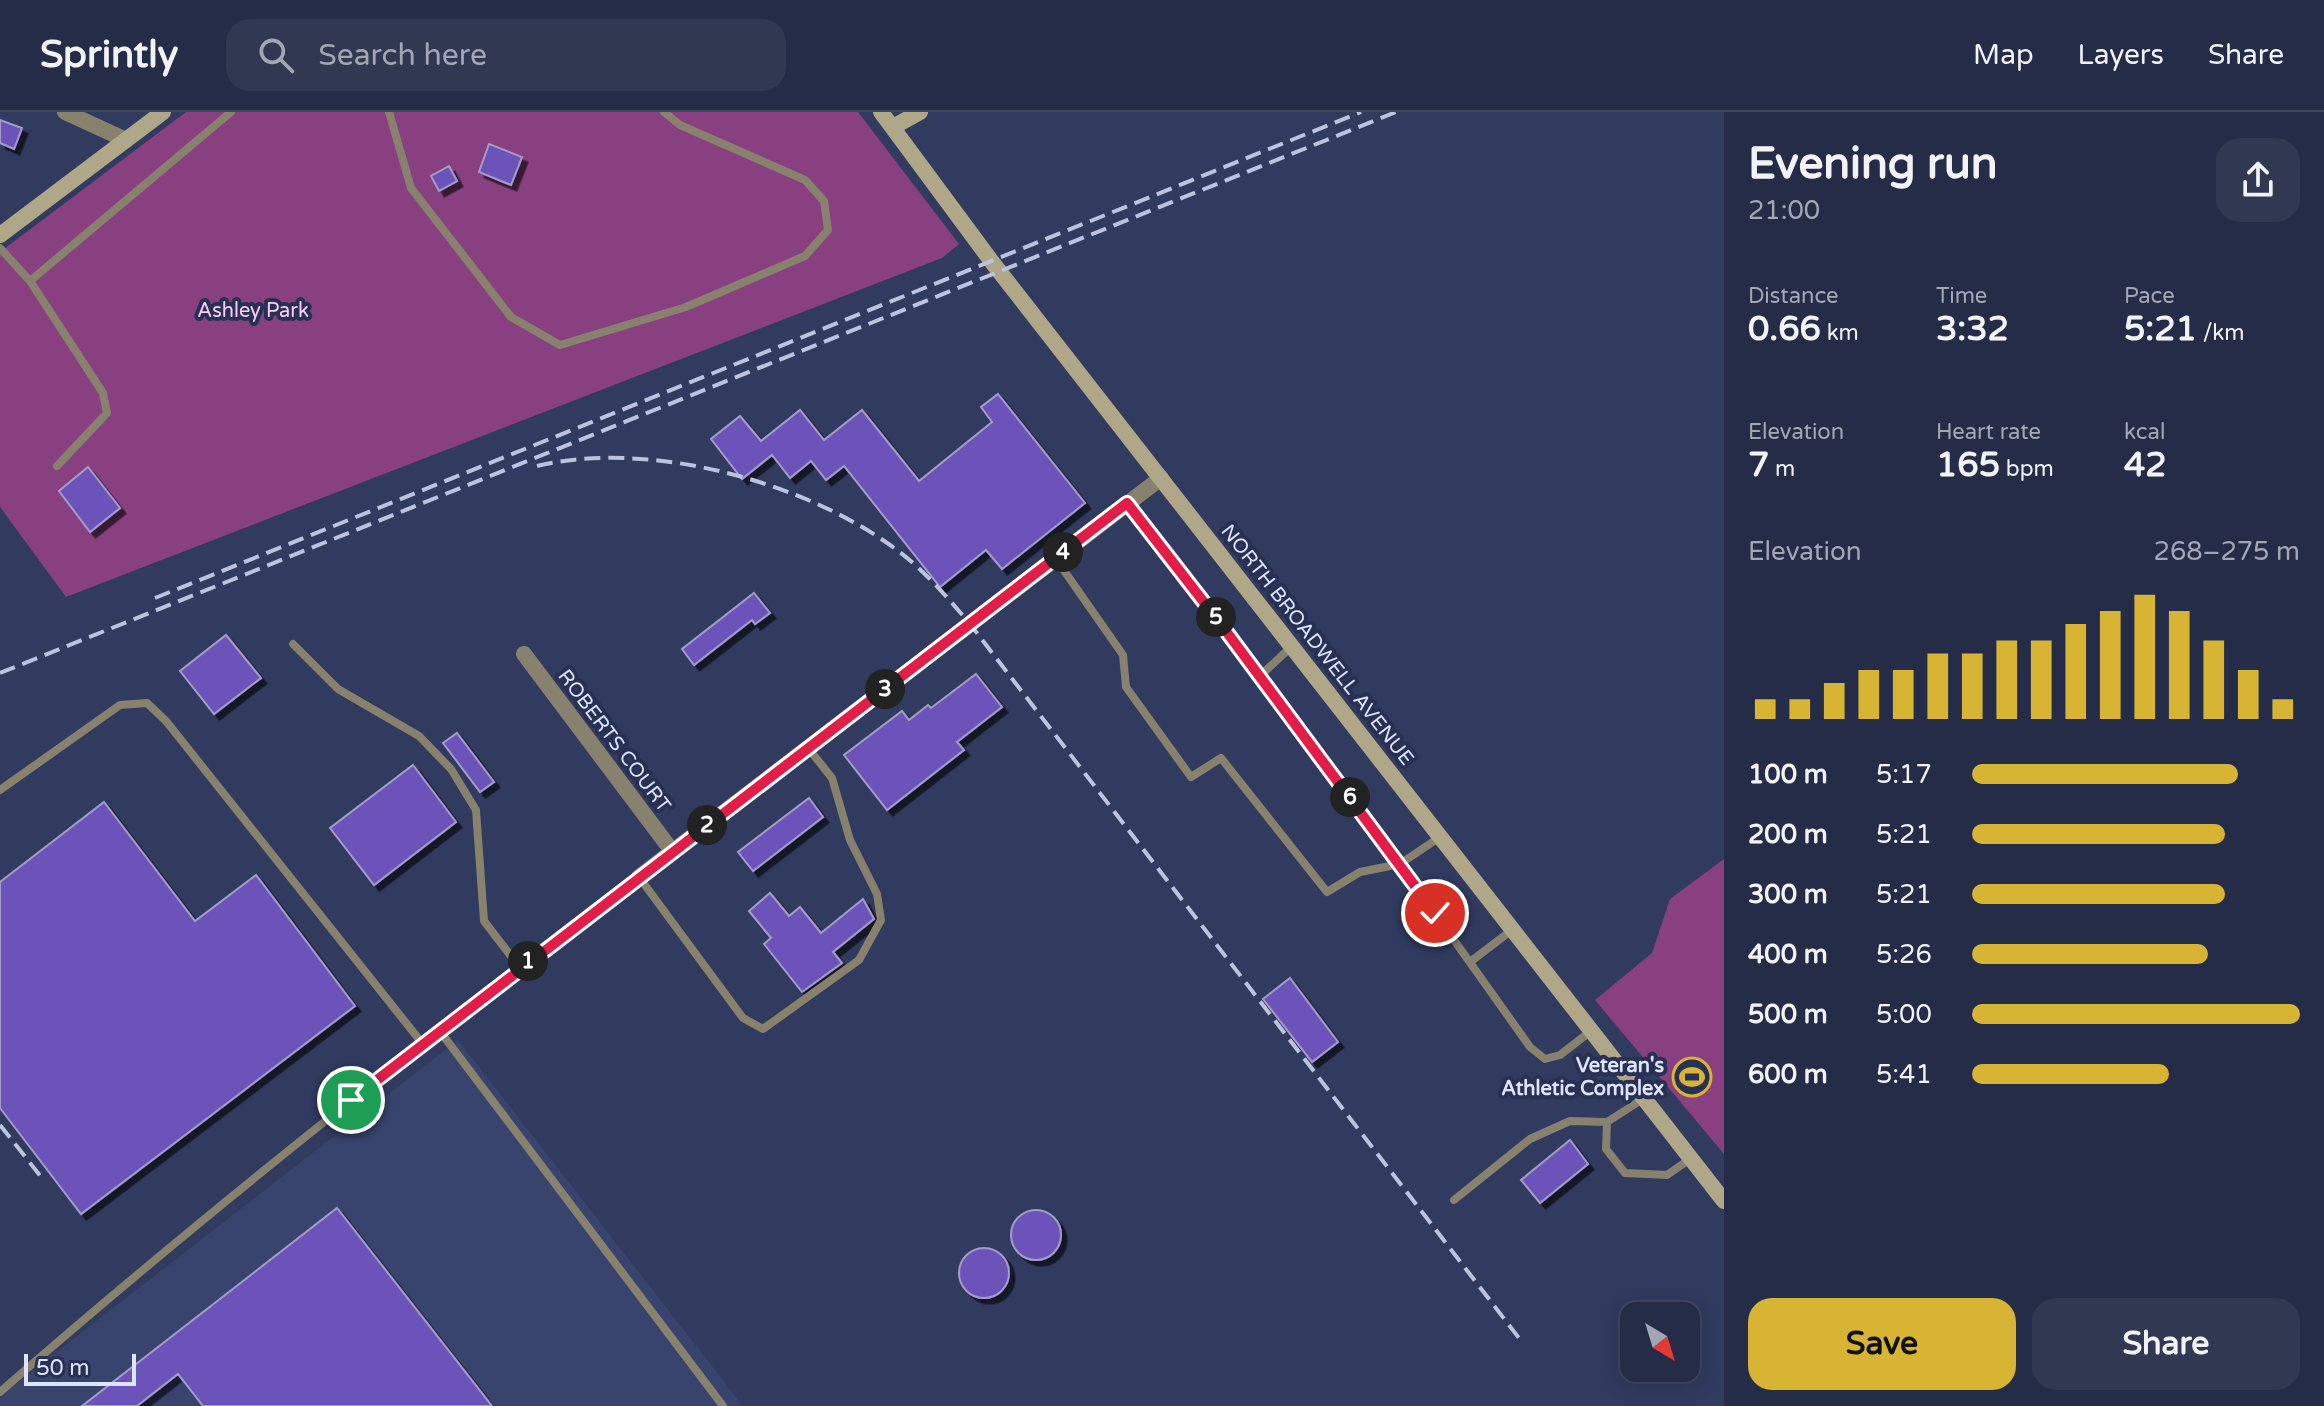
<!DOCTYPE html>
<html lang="en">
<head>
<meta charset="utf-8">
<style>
  body { margin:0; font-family:"Varela Round",sans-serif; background:#313852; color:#f1f3f6; height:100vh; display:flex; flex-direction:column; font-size:30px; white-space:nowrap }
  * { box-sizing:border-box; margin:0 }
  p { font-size:26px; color:#a3a7b4 }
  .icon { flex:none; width:44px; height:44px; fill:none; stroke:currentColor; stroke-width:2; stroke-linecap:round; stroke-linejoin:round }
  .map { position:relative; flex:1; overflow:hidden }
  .details { display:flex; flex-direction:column; background:#252c47; width:600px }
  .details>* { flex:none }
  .needle { width:52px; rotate:142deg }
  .controls { position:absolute; left:1620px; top:1190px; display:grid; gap:16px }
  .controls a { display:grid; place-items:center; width:80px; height:80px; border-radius:16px; background:#252c47; box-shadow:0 4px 20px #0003,0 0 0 2px #424860; font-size:40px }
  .scale { position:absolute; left:24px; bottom:20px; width:112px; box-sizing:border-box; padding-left:8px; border:4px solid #dde4fb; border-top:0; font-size:22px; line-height:28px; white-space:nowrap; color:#dde4fb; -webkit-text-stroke:6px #283054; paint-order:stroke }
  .pin { position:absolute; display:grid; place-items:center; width:68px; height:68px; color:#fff; margin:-34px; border:4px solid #fff; border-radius:50%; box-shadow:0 2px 8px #0007 }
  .km { position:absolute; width:40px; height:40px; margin:-20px; border-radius:50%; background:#222; color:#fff; font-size:22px; line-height:40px; text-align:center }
  .round { display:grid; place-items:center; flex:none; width:84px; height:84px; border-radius:24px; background:#313852 }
  .summary { display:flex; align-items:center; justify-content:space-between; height:136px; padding:0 24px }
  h1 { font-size:44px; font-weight:700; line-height:60px }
  .metrics { display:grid; grid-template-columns:repeat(3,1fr); gap:12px; height:136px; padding:8px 24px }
  .metrics div { display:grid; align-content:center }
  .metrics b { font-size:34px; font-weight:700 }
  .metrics small { font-size:22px; font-weight:400 }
  .metrics p { font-size:22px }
  .chart { height:224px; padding:16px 24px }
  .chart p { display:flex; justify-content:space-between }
  .chart svg { width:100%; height:144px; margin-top:8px; stroke:#d8b434; stroke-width:6 }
  .action { display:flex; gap:16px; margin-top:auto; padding:16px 24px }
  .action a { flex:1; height:92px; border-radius:24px; background:#d8b434; color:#111; font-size:32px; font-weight:700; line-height:92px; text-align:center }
  .action a+a { background:#313852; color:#f1f3f6 }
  ul { padding:0 24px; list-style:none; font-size:26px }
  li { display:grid; grid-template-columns:128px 96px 1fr; align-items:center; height:60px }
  li i { height:20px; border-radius:10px; background:#d8b434 }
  header { display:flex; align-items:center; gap:48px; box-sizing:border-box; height:112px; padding:0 40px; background:#252c47; border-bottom:2px solid #424860 }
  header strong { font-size:38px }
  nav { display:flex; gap:44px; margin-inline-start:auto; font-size:28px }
  .search { width:560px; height:72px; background:#313852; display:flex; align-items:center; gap:20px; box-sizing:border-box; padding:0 28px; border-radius:24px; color:#a3a7b4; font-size:30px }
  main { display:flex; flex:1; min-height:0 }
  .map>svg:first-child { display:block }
</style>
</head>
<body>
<header>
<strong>Sprintly</strong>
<div class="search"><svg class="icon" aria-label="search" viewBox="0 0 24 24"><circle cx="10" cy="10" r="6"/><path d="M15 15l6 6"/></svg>Search here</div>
<nav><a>Map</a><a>Layers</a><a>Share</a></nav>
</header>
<main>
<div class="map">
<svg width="1724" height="1294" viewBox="0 0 1724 1294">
  <defs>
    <filter id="shadow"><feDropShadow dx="5.5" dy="5.5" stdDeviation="0" flood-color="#0009"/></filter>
  </defs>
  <rect width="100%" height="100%" fill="#313b5f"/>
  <path fill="#38436e" d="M458 928 743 1294H0V1284Z"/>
  <path fill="#894080" d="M186 0H858L959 132 942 146 66 485 0 395V140Z
    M1724 747V1042L1595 888 1652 841 1670 787Z"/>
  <path fill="#6c52b9" stroke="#a39cc8" stroke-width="2" filter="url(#shadow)" d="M0 8 22 16 14 37 0 31Z
    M489 32 522 45 511 73 479 60Z
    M449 54 457 69 439 79 431 64Z
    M998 282 1085 391 1002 457 986 438 940 475 844 354 826 368 811 349 790 366 772 343 742 367 711 327 740 304 761 329 800 298 824 328 862 298 919 369 992 310 981 295Z
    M88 355 120 396 90 420 59 379Z
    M754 481 770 501 755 512 752 508 694 553 682 537Z
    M226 523 261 566 214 602 180 559Z
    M976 562 1002 595 957 630 964 638 887 698 844 643 902 599 909 608 928 593 931 596Z
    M457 621 494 670 480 680 443 631Z
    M413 653 456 710 374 773 330 716Z
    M809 686 823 705 753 759 738 740Z
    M104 690 195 809 256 763 355 894 81 1102 0 996V770Z
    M770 781 789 804 800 795 821 821 863 787 874 807 833 840 842 851 802 880 764 832 771 826 749 799Z
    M1290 866 1338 930 1312 950 1263 887Z
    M1570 1028 1588 1052 1540 1091 1521 1068Z
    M337 1096 492 1294H203L178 1262 137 1294H82Z
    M1011 1123a25 25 0 1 1 50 0a25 25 0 1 1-50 0Z
    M959 1161a25 25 0 1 1 50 0a25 25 0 1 1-50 0Z"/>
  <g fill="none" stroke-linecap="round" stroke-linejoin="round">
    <path stroke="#87816e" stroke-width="8" d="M389 0 411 76 511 205 560 233 686 195 805 144 828 118 824 89 805 68 680 13 664 0
      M0 136 30 169 103 281 107 301 57 354
      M30 169 231 0
      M1127 391 1400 752 1530 935 1545 947 1560 943 1591 919
      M1056 447 1123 543 1126 575 1191 665 1221 646 1327 780 1360 760 1400 752 1440 725
      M293 532 338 577 419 624 451 657 476 698 484 809 520 856
      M1260 564 1292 534
      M0 678 120 593 147 591 166 609 422 931
      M1470 850 1512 818
      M439 918 723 1294
      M1607 1010 1606 1037 1625 1061 1667 1063 1690 1047
      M1454 1088 1530 1027 1570 1009 1607 1010 1643 987
      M0 1280C206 1100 421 931 639 765L743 906 763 917 859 848 881 808 877 782 850 728 832 666 808 636"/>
    <path stroke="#87816e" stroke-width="16" d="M65 0 126 28
      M524 542 672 739
      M639 765 1161 366"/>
    <path stroke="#b0a688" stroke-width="16" d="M881 0 992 150 1724 1089
      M893 15 920 0
      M0 123 163 0"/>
    <path stroke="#bbc3dd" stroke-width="4" stroke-dasharray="16 8" stroke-linecap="butt" d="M537 354C649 327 806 370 897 438 925 459 948 486 970 512L1522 1230
      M155 486 1361 0
      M0 561 1396 0
      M0 1013 42 1066"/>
  </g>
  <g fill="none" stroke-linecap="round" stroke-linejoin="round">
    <defs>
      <path id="route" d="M351 988 1127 391 1220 511 1435 801"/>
    </defs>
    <use href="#route" stroke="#fff" stroke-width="16"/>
    <use href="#route" stroke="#e11d48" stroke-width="10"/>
  </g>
  <defs>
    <symbol id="stadium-ring" viewBox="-11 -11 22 22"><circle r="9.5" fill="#283054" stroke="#d8b434" stroke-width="1.5"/><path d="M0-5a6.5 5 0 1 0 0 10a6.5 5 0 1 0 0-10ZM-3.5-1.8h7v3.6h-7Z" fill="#d8b434"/></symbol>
  </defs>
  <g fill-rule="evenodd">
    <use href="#stadium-ring" x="1670" y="943" width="44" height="44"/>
  </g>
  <g text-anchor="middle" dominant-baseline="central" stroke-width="8" stroke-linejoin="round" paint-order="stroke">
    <g font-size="20" fill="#fcccf4" stroke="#283054">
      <text x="253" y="199">Ashley Park</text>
    </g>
    <g font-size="20" fill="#dde4fb" stroke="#283054">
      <text transform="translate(1317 533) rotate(52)">NORTH BROADWELL AVENUE</text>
      <text transform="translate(614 629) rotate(53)">ROBERTS COURT</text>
    </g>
    <g font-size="20" font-weight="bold" fill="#dde4fb" stroke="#283054" text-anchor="end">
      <text x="1664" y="954">Veteran's<tspan x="1664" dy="23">Athletic Complex</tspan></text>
    </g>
  </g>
</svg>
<div class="controls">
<a><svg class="needle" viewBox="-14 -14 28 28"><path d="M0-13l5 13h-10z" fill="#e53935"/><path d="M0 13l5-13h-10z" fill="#a3a7b4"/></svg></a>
</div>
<div class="scale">50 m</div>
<div class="pin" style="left:351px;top:988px;background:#1e9e55"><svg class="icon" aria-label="arrive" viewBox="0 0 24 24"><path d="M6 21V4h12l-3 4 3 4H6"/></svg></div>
<div class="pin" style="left:1435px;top:801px;background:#d93025"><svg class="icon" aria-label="check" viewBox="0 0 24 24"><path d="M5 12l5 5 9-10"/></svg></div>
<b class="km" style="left:528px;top:849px">1</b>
<b class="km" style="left:707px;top:713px">2</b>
<b class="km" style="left:885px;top:577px">3</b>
<b class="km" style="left:1063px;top:440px">4</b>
<b class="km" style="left:1216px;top:505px">5</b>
<b class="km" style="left:1350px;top:685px">6</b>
</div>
<section class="details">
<div class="summary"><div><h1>Evening run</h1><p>21:00</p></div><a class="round"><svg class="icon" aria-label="share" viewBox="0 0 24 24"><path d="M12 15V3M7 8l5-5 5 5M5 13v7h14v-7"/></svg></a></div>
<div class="metrics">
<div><p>Distance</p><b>0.66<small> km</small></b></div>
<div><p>Time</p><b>3:32</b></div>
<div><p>Pace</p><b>5:21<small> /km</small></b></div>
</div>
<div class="metrics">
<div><p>Elevation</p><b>7<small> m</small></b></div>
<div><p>Heart rate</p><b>165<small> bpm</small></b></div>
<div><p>kcal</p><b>42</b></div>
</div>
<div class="chart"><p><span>Elevation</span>268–275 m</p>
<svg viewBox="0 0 160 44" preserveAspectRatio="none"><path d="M5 44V38M15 44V38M25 44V33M35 44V29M45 44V29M55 44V24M65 44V24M75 44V20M85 44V20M95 44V15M105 44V11M115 44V6M125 44V11M135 44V20M145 44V29M155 44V38"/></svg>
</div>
<ul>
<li><b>100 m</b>5:17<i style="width:81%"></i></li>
<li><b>200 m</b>5:21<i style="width:77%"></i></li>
<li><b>300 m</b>5:21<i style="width:77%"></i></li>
<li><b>400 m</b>5:26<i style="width:72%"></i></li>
<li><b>500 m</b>5:00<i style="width:100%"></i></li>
<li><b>600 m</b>5:41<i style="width:60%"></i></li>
</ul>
<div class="action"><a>Save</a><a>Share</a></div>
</section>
</main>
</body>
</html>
